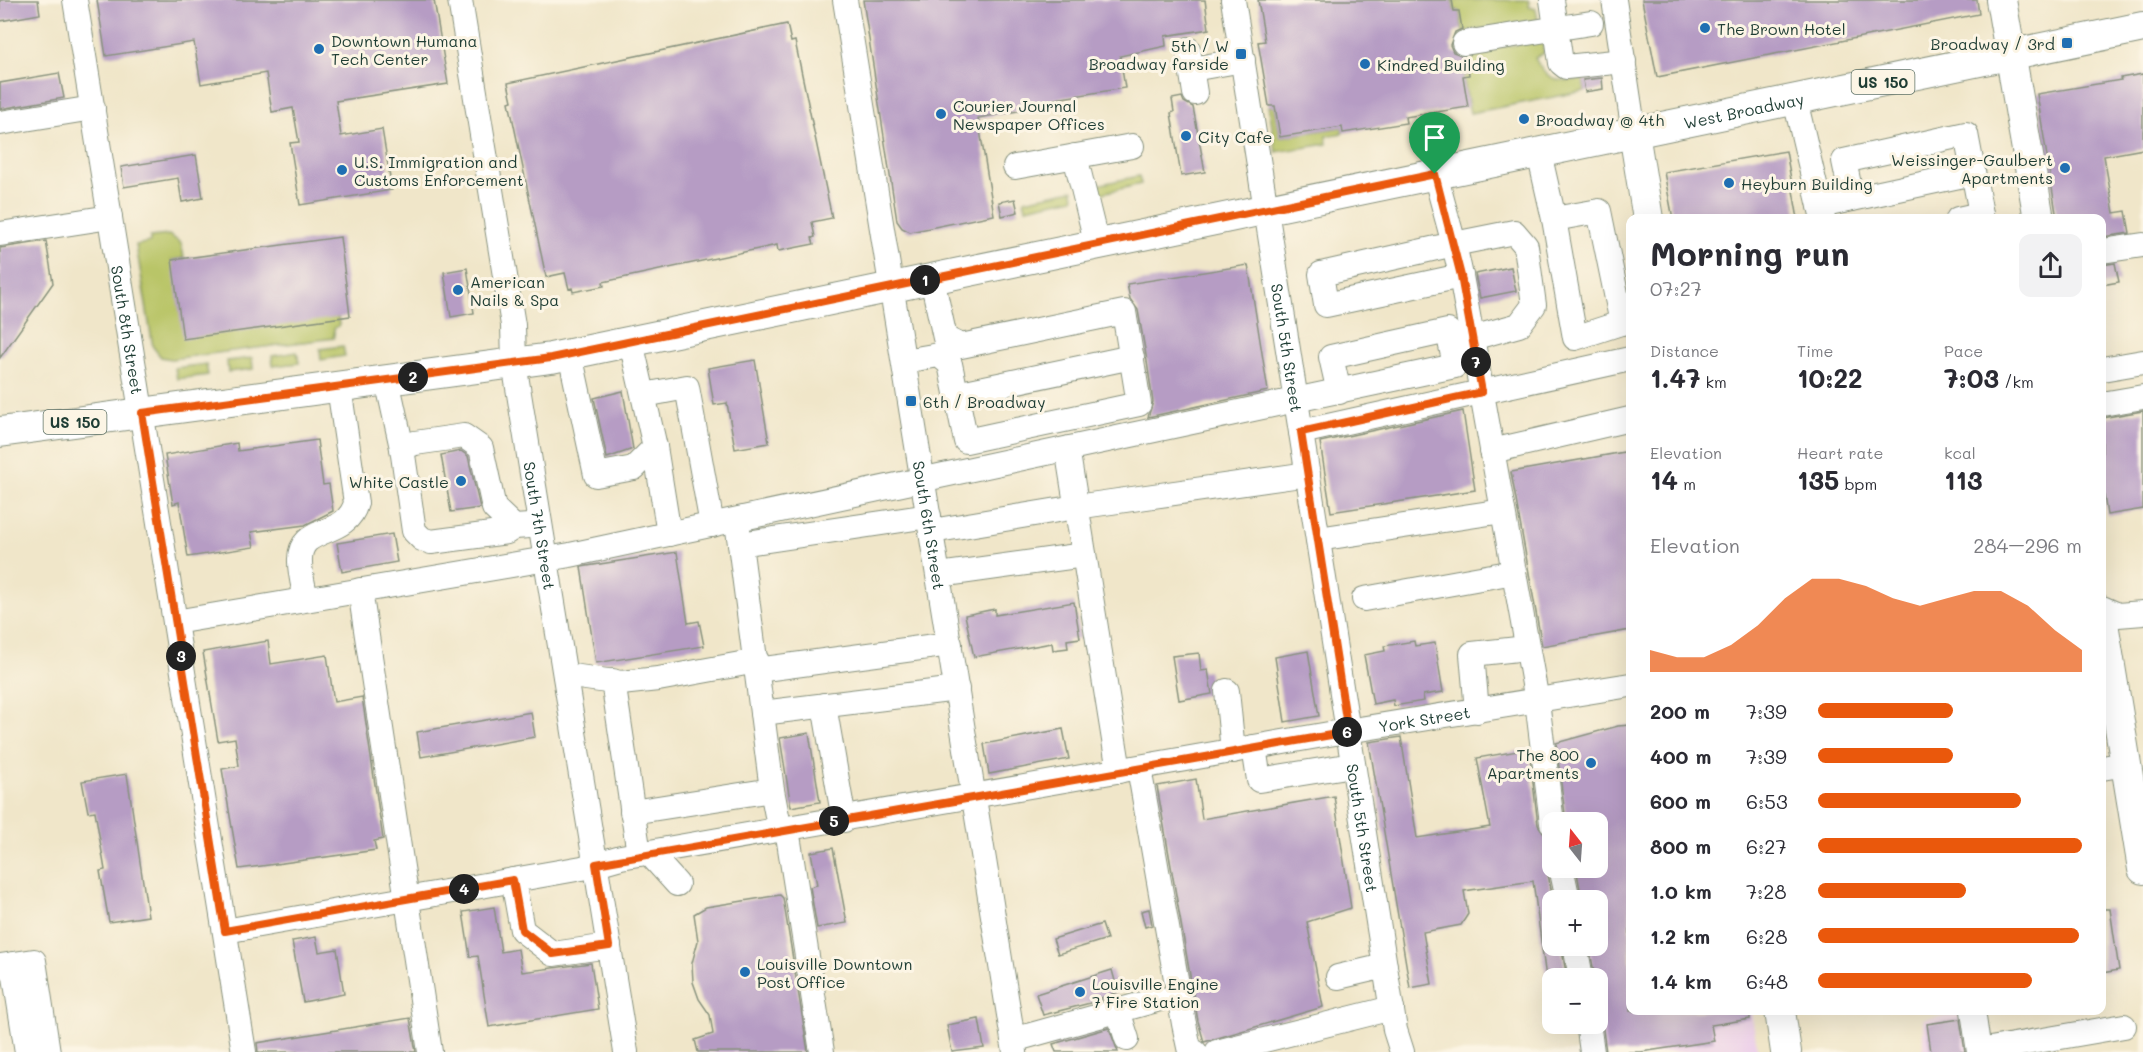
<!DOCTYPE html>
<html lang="en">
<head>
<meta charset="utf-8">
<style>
  body { margin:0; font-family:Mali,sans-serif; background:#f2f2f3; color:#2b2b33; height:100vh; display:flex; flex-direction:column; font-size:22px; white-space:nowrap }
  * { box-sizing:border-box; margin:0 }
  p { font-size:20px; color:#7c7c81 }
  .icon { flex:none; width:33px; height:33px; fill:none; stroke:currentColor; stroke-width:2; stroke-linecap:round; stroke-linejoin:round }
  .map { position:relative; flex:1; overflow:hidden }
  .details { position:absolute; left:1626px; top:214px; width:480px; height:801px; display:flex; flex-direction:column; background:#fff; border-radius:12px; box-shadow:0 6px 24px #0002 }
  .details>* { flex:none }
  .needle { width:39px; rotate:343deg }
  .controls { position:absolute; left:1542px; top:812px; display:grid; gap:12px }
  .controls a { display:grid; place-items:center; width:66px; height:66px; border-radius:12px; background:#fff; box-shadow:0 6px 24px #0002; font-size:30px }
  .pin { position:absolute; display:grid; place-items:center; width:51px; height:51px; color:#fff; margin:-62px -26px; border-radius:50% 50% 50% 0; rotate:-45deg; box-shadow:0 0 6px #0007 }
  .pin .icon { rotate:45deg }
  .km { position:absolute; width:30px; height:30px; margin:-15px; border-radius:50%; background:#222; color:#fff; font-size:16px; line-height:30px; text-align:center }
  .round { display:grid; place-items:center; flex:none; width:63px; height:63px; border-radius:12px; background:#f2f2f3 }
  .headline { display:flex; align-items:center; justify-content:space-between; height:102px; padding:0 24px }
  h1 { font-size:33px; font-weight:800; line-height:45px }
  .figures { display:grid; grid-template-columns:repeat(3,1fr); gap:9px; height:102px; padding:6px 24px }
  .figures div { display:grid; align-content:center }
  .figures b { font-size:26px; font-weight:800 }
  .figures small { font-size:16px; font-weight:400 }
  .figures p { font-size:16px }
  .chart { height:168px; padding:12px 24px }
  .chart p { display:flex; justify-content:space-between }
  .chart svg { width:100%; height:108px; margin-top:6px; fill:#ea580c; opacity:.7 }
  ul { padding:0 24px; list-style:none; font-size:20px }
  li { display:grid; grid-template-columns:96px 72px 1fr; align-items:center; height:45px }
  li i { height:15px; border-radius:8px; background:#ea580c }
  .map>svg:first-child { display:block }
</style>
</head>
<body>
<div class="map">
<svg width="2143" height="1052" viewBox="0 0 2143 1052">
  <rect width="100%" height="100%" fill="#fcf5e5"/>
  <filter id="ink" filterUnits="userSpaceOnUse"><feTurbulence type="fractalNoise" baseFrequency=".0167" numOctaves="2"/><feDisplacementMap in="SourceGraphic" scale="12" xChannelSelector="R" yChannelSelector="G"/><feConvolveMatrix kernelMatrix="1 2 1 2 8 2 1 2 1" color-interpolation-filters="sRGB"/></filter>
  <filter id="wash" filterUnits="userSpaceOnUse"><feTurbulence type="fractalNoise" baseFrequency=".008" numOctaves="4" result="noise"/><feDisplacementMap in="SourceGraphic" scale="24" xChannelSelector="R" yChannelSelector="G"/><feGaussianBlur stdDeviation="1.35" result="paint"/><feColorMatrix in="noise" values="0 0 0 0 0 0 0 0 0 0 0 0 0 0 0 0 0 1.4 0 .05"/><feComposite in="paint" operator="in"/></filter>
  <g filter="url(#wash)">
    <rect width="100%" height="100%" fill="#f0e6c9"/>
    <path fill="#edd1e9" d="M1630 922V1011H1751L1758 1052H1596L1598 978H1585L1580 945H1598V926Z
      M1965 1014 1972 1052H1923V1019Z"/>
    <path fill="#b9c567" stroke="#6c814e" stroke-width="1.5" d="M1452 0H1529V7L1536 9 1538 20 1463 32 1459 11H1454Z
      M1542 41 1544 53 1535 58C1546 81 1559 83 1583 79L1585 91 1470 113 1463 76 1469 74 1466 52Z
      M1269 106H1275L1280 137 1342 127 1343 133 1326 136 1327 144 1276 152Z
      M1139 176 1141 184 1094 195 1092 186Z
      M1073 190 1074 198 1026 208 1024 200Z
      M169 235 181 243 184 258 173 260 338 317 339 325 334 329V338L171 359 161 357 153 347 136 245 150 242V237Z
      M343 346 345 356 321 360 320 349Z
      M297 352 299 363 273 366 272 356Z
      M252 358 253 369 228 372 227 361Z
      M206 364 208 375 177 379 175 368Z"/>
    <g id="blocks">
      <path fill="#b69cc4" d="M0 0H38L40 14 0 21Z
        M97 0H434L448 84 336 101 341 136 382 129 392 190 300 205 290 143 299 142 293 108 272 112 266 73 201 84 194 42 106 56Z
        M863 0H1205L1209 29 1165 36 1166 46 1120 56 1125 88 1023 104 1024 110 978 118 994 215 910 232 902 228 897 221Z
        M1258 0H1452L1454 11H1459L1462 29 1455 32 1450 45 1453 52 1467 57 1469 75 1463 76 1468 107 1405 117 1406 123 1343 133 1342 127 1280 137 1275 106H1269L1258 42 1265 41Z
        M1642 0H1977L1979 14 1657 77Z
        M787 24 791 42 795 41 832 218 812 222 815 237 812 238 814 244 778 251 777 245 603 282 604 286 573 292 572 288 569 289 565 273 546 277 509 102 512 101 508 83Z
        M59 73 64 98 0 109V83Z
        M2143 74V149L2104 156 2114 213 2126 211 2130 233 2102 237V219H2057L2037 94 2121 80 2120 78Z
        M1602 78 1603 89 1585 92 1583 80Z
        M1182 97 1184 102 1193 107 1205 172 1181 176 1171 113 1174 112 1172 99Z
        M1786 151 1798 219H1673L1664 172Z
        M196 155 203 198 182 202 178 178 124 187 121 167Z
        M1015 199 1018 212 1002 216 999 202Z
        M340 237 350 316 183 339 172 260Z
        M46 241 53 283 0 358V248Z
        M2115 263 2119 282 2102 285V265Z
        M1248 265 1268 391 1148 417 1153 402 1146 355 1138 310 1130 299 1127 284Z
        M1511 267 1516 291 1480 298 1475 274Z
        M467 268 474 313 451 317 444 272Z
        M755 360 769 443 735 449 727 403 714 405 708 368Z
        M623 391 633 449 607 458 594 398Z
        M1463 411 1475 490 1331 512 1320 442Z
        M2143 411V509L2107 515 2102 481V418Z
        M317 440 323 485 329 484 333 511 305 525 251 532 254 547 188 557 179 502 173 504 165 455 237 443 238 451Z
        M461 451 468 456 480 508 451 512 441 455Z
        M1630 451V630L1542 646 1511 472Z
        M392 534 397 562 342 572 337 543Z
        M677 552 688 623 699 621 704 646 596 663 581 567Z
        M1074 602 1080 638 1067 640 1068 648 1053 650 1052 643 974 657 965 615 995 609V615Z
        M268 641 271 664 327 655 334 702 362 697 383 839 374 841 376 850 239 869 222 769 239 766 235 738 218 741 203 652Z
        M1414 641 1415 646 1435 643 1443 692 1423 695 1424 701 1394 706 1393 700 1373 704 1364 655 1385 651 1384 646Z
        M1308 651 1319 716 1285 722 1275 657Z
        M1199 653 1201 671 1208 670 1212 694 1179 700 1172 656Z
        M531 712 535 737 421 757 417 732Z
        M1630 725V1011H1750V1019L1711 1025 1714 1041 1641 1052H1606L1602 1021 1598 1013V978H1595L1589 945H1598V900H1582L1576 867H1598V822H1566L1556 743 1618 726Z
        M1063 729 1069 759 989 774 984 744Z
        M809 733 820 802 791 807 780 738Z
        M1401 737 1417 838 1490 827 1477 758 1529 749 1538 825 1546 836 1550 859 1547 869 1553 900 1552 945H1561L1567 978H1546L1533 881 1464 891 1468 914 1461 925 1423 932 1432 984 1410 988 1369 742Z
        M127 774 148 916 109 922 100 871 105 870 95 811 88 812 82 781Z
        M1196 779 1202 819 1334 796 1351 908 1307 922 1323 1007 1204 1042 1198 1021 1157 786Z
        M833 848 847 923 817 928 810 887 817 885 811 852Z
        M780 895 783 898 808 1052H698L695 1040 713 1034 710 1015 699 999 693 982 692 963 698 941 694 914 706 907Z
        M494 907 501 952 518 949 522 972 591 963 598 1009 489 1027 478 956 470 957 463 912Z
        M1149 909 1152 925 1145 927 1141 911Z
        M2102 909H2110L2119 970 2102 973Z
        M1102 924 1107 939 1058 954 1053 939Z
        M316 937 319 952 337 949 344 994 303 1002 292 941Z
        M1112 970 1118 992 1101 998 1102 1000 1043 1015 1036 994Z
        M410 1018 416 1052H258L257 1043Z
        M979 1019 984 1048 952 1052 947 1025Z
        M1960 1019 1965 1052H1931L1927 1024Z
        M1109 1028 1118 1052H1056L1053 1044Z"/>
    </g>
  </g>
  <g filter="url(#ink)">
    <use href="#blocks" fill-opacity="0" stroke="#88927e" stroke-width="1.5"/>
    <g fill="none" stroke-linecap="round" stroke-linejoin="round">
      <defs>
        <g id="minor">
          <path id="s1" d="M75 0 244 1052"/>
          <path id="s2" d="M460 0 513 325 514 363 626 1052"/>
          <path id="s3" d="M845 0 1015 1052"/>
          <path id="s4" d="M1233 0 1395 1030 1402 1052"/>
          <path d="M1552 0 1561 63 1566 67 1624 61"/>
          <path d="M1614 0 1634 133"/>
          <path d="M1464 43 1591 23"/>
          <path d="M1188 49 1195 93"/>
          <path d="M1192 69 1243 60"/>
          <path d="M1795 100 1823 219"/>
          <path d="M0 123 93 108"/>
          <path d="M1539 153 1554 219"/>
          <path d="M1075 156 1097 245"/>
          <path d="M1015 167 1132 146"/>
          <path d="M1435 174 1454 244 1321 274 1326 305 1461 276 1454 244 1514 232 1526 246 1534 305 1519 325 1472 338"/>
          <path d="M1852 199 1973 173"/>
          <path d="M1820 206 1852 199 1844 161 1966 134 1982 219"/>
          <path d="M1958 219 1981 214"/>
          <path d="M0 234 110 217"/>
          <path d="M2102 251 2143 245"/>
          <path d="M1461 276 1537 701 1552 823"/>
          <path d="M1622 323 1599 211 1554 219 1575 338 1630 320"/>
          <path d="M570 354 596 475 634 468 655 447 631 342"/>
          <path d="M904 361 939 355 950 364 966 441 1139 404 1124 312 961 346 945 338 932 279"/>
          <path d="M2102 369 2143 362"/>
          <path d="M387 380 402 448 414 531 422 539 431 542 507 532 514 527"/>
          <path d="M956 394 1132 357"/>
          <path d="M644 395 687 387 712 525"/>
          <path d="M2102 404 2143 397"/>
          <path d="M1301 432 1630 359"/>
          <path d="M655 447 669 534"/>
          <path d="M402 448 415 443 464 436 481 448 494 508 514 527 530 526"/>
          <path d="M1492 451 1630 419"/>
          <path d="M738 530 740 544 929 516"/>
          <path d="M932 531 1076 507 1308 474"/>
          <path d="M1318 539 1503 511"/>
          <path d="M740 544 762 713 957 689"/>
          <path d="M939 575 1084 555"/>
          <path d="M360 590 430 1052"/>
          <path d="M306 599C304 588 300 575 300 562 298 523 346 540 356 503L339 387"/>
          <path d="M1364 599 1514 572"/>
          <path d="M2102 608 2118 615 2143 613"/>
          <path d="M175 622 570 555 1070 448"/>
          <path d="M757 670 950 644"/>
          <path d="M565 675 621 683 658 679 757 661"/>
          <path d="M613 681 639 854"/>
          <path d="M1227 691 1233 751"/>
          <path d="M824 705 844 820"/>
          <path d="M1477 711 1472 654 1527 648"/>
          <path d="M762 713 772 790"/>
          <path d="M1254 747 1259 780 1353 765"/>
          <path d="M1139 768 1184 1024 1190 1052H1195"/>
          <path d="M2102 768 2126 764"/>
          <path d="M1119 771 1068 454 1070 448 1455 366 1448 331 1331 357 1339 392"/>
          <path d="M632 812 772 790 780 831"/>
          <path d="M787 829 822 1052"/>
          <path d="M649 853 677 884"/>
          <path d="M1561 867 1568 900"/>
          <path d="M513 880 522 930 553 954 609 946"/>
          <path id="s5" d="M225 931 582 868 621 857 1329 734 1630 685"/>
          <path d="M1575 945 1581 978"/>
          <path d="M13 964 27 1052"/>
          <path d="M0 966 34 961 48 1052"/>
          <path d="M1338 977 1385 966"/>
          <path d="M1118 1011 1127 1039"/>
          <path d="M1973 1011 1979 1052"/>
          <path d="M1588 1023 1592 1052"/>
          <path d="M1013 1040 1160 999"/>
          <path d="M1979 1051 2124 1026"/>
          <path d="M1217 1052 1392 1008"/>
        </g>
        <g id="major">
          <path d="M2001 0 2039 219"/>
          <path d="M1634 133 1648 219"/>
          <path id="s6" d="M0 432 551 358 2143 27"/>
          <path d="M2102 617 2143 869"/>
          <path d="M1780 1011 1786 1052"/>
        </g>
      </defs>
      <use href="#minor" stroke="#88927e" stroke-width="26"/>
      <use href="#major" stroke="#88927e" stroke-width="32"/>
      <use href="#minor" stroke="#fff" stroke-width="24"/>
      <use href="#major" stroke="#fff" stroke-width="30"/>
    </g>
  </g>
  <g fill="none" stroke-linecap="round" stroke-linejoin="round" filter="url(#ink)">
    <defs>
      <path id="route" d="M1435 174 1461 276 1482 392 1301 432 1348 732 596 864 609 946 553 954 522 930 513 880 225 931 142 413 551 358Z"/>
    </defs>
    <use href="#route" stroke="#fff" stroke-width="12"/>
    <use href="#route" stroke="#ea580c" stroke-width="8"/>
  </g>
  <g fill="#1f6fb2" stroke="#fcf5e5" stroke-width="2">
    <circle cx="1705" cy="28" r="6"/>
    <rect x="2061" y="37" width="12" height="12" rx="3"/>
    <circle cx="319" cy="49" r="6"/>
    <rect x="1235" y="48" width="12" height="12" rx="3"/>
    <circle cx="1365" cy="64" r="6"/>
    <circle cx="941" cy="114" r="6"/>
    <circle cx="1524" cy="119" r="6"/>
    <circle cx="1186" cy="136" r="6"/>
    <circle cx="2065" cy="168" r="6"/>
    <circle cx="342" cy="170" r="6"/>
    <circle cx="1729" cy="183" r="6"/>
    <circle cx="458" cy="290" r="6"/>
    <rect x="905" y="395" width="12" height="12" rx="3"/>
    <circle cx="461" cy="481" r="6"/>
    <circle cx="1591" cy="763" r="6"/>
    <circle cx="745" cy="972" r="6"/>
    <circle cx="1080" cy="992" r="6"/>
  </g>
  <g text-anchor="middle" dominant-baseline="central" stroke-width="6" stroke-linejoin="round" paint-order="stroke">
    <g fill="#fcf5e5" stroke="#617469" stroke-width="1.5">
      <rect x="1851.5" y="70" width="63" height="24" rx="4.5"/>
      <rect x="43.5" y="410" width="63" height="24" rx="4.5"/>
    </g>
    <g font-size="15" font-weight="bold" fill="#1f3d34">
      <text x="1883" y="82">US 150</text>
      <text x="75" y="422">US 150</text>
    </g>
    <g font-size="16" fill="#1f3d34" stroke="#fcf5e5" text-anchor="start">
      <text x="1717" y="28">The Brown Hotel</text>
      <text x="331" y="40">Downtown Humana<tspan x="331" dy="18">Tech Center</tspan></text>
      <text x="2055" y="43" text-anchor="end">Broadway / 3rd</text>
      <text x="1229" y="45" text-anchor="end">5th / W<tspan x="1229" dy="18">Broadway farside</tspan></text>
      <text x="1377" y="64">Kindred Building</text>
      <text x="953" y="105">Courier Journal<tspan x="953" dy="18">Newspaper Offices</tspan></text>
      <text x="1536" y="119">Broadway @ 4th</text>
      <text x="1198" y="136">City Cafe</text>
      <text x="2053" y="159" text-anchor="end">Weissinger-Gaulbert<tspan x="2053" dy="18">Apartments</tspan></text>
      <text x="354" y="161">U.S. Immigration and<tspan x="354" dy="18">Customs Enforcement</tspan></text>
      <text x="1741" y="183">Heyburn Building</text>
      <text x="470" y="281">American<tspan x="470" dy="18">Nails &amp; Spa</tspan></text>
      <text x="923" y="401">6th / Broadway</text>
      <text x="449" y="481" text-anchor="end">White Castle</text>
      <text x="1579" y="754" text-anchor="end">The 800<tspan x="1579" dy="18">Apartments</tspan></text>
      <text x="757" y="963">Louisville Downtown<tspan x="757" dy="18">Post Office</tspan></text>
      <text x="1092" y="983">Louisville Engine<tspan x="1092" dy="18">7 Fire Station</tspan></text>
    </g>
    <g font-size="16" fill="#1f3d34" stroke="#fcf5e5">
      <text stroke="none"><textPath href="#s6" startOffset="1774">West Broadway</textPath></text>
      <text stroke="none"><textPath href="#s1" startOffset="334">South 8th Street</textPath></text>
      <text stroke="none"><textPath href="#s4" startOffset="352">South 5th Street</textPath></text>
      <text stroke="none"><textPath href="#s2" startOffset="532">South 7th Street</textPath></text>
      <text stroke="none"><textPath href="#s3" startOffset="532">South 6th Street</textPath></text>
      <text stroke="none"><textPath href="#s5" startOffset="1218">York Street</textPath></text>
      <text stroke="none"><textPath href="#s4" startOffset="838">South 5th Street</textPath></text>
    </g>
  </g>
</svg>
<div class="controls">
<a><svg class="needle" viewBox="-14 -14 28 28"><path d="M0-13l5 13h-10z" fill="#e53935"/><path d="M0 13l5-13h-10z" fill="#7c7c81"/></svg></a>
<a>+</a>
<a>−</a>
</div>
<div class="pin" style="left:1435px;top:174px;background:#1e9e55"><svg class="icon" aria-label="arrive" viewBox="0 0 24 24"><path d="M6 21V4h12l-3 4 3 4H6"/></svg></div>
<b class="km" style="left:925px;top:280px">1</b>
<b class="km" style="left:413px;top:377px">2</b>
<b class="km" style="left:181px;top:656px">3</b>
<b class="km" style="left:464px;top:889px">4</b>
<b class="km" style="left:834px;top:821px">5</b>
<b class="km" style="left:1347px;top:732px">6</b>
<b class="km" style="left:1476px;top:362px">7</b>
<section class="details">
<div class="headline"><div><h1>Morning run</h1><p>07:27</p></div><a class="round"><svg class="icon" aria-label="share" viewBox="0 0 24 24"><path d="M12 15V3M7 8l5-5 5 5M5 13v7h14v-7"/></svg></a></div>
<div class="figures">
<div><p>Distance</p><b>1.47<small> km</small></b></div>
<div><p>Time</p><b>10:22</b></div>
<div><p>Pace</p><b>7:03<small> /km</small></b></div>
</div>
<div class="figures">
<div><p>Elevation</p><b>14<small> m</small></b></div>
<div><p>Heart rate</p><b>135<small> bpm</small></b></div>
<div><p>kcal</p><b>113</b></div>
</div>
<div class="chart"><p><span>Elevation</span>284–296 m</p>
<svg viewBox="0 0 160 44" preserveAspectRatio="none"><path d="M0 44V35L10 38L20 38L30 33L40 25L50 14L60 6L70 6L80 9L90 14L100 17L110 14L120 11L130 11L140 17L150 27L160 35V44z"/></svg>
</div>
<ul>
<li><b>200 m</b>7:39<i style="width:51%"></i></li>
<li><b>400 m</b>7:39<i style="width:51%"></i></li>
<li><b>600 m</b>6:53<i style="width:77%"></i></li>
<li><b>800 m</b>6:27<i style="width:100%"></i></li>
<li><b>1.0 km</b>7:28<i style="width:56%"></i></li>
<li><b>1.2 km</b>6:28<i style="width:99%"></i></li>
<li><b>1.4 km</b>6:48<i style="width:81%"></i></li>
</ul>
</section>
</div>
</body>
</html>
